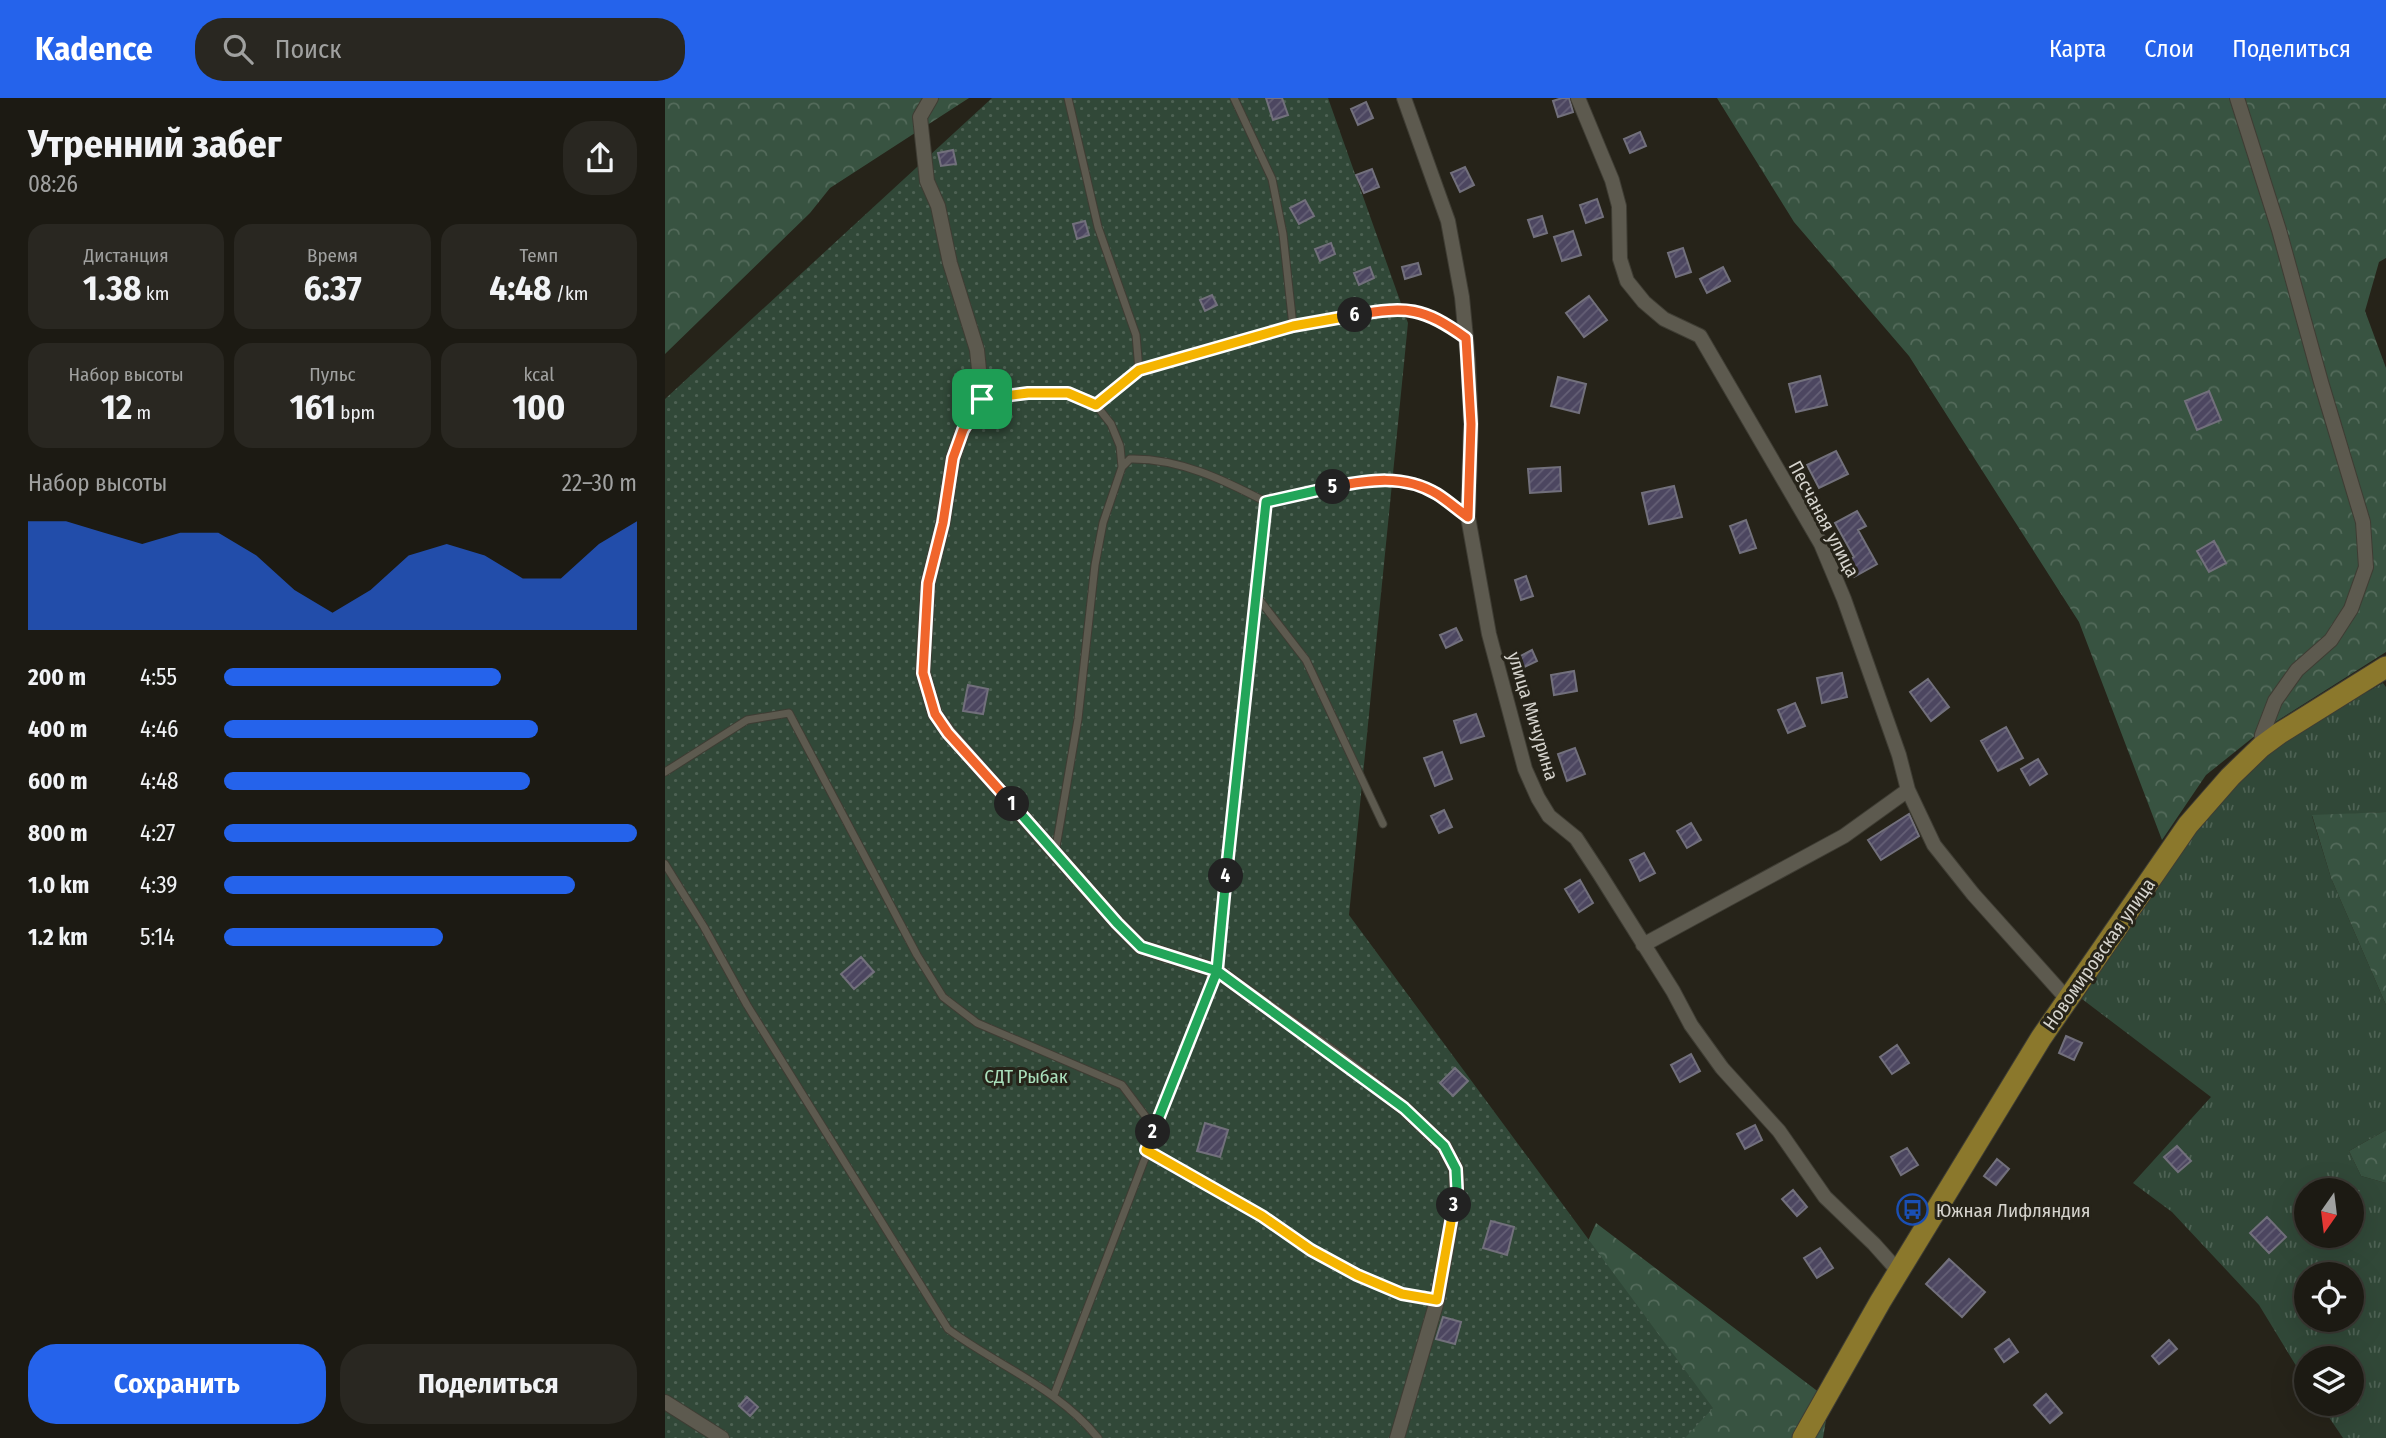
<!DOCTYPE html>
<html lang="ru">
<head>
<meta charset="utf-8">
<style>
  body { margin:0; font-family:"Fira Sans Condensed",sans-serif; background:#292721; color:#f1f3f6; height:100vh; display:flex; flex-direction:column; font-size:26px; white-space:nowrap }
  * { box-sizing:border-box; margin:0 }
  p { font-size:23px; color:#a0a1a0 }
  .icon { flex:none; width:38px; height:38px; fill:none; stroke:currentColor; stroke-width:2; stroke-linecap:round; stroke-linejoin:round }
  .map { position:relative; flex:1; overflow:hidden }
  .sheet { display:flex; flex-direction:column; background:#1c1a13; width:665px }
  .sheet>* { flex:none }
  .needle { width:46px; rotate:194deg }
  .tools { position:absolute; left:1629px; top:1080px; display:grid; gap:14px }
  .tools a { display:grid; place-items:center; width:70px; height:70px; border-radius:50%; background:#1c1a13; box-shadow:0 7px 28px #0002,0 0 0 2px #3a3833; font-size:35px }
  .pin { position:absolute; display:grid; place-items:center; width:60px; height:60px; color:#fff; margin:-30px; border-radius:14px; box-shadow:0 4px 10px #0006 }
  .km { position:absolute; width:35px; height:35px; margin:-18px; border-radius:50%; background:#222; color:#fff; font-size:19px; line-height:35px; text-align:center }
  .round { display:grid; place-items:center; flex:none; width:74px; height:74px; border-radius:28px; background:#292721 }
  .summary { display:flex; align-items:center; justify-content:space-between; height:119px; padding:0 28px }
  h1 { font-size:38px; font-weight:700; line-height:52px }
  .stats { display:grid; grid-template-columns:repeat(3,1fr); gap:10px; height:119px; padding:7px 28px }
  .stats div { display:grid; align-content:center; border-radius:18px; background:#292721; text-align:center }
  .stats b { font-size:35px; font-weight:700 }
  .stats small { font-size:19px; font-weight:400 }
  .stats p { font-size:19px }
  .chart { height:196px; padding:14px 28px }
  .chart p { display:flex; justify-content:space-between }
  .chart svg { width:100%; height:126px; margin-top:7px; fill:#2563eb; opacity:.7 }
  .primary-button { display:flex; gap:14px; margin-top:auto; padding:14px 28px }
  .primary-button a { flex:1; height:80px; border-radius:28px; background:#2563eb; color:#fff; font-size:28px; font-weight:700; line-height:80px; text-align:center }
  .primary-button a+a { background:#292721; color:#f1f3f6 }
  ul { padding:0 28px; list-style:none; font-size:23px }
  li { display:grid; grid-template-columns:112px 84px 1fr; align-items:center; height:52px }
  li i { height:18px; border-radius:9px; background:#2563eb }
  header { display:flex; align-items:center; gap:42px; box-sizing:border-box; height:98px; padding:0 35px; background:#2563eb; color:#fff }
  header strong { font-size:33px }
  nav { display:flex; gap:38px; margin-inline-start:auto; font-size:24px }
  .search { width:490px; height:63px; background:#292721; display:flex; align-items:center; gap:18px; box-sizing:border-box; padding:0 24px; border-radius:28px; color:#a0a1a0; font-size:26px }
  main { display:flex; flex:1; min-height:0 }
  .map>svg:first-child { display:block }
</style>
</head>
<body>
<header>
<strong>Kadence</strong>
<div class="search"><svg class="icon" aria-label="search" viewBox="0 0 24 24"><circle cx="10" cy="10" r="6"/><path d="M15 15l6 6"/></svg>Поиск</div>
<nav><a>Карта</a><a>Слои</a><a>Поделиться</a></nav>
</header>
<main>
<section class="sheet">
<div class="summary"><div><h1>Утренний забег</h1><p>08:26</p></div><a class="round"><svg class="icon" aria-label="share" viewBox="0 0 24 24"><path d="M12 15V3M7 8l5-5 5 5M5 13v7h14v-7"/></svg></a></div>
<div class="stats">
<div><p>Дистанция</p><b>1.38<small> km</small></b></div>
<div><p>Время</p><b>6:37</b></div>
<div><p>Темп</p><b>4:48<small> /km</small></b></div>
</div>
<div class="stats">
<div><p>Набор высоты</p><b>12<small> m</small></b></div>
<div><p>Пульс</p><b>161<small> bpm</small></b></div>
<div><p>kcal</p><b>100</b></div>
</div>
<div class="chart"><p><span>Набор высоты</span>22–30 m</p>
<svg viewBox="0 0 160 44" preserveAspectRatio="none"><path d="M0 44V6L10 6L20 10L30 14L40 10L50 10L60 18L70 30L80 38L90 30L100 18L110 14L120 18L130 26L140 26L150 14L160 6V44z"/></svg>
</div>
<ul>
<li><b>200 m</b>4:55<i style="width:67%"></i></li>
<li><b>400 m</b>4:46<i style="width:76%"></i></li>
<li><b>600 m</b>4:48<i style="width:74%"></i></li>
<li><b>800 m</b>4:27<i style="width:100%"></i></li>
<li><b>1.0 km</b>4:39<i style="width:85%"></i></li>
<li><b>1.2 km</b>5:14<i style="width:53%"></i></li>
</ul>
<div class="primary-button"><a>Сохранить</a><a>Поделиться</a></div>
</section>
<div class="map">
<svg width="1721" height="1340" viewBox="0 0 1721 1340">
  <defs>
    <pattern id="grass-tufts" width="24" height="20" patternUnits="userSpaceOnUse" patternTransform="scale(1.75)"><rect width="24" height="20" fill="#314838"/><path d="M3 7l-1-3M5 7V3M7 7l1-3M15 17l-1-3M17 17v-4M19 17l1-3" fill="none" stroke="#4e6254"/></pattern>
    <pattern id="forest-crowns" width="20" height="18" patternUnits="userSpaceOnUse" patternTransform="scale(1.75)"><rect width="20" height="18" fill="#385341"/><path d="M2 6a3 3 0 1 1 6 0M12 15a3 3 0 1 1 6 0" fill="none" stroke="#546b5b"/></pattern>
    <pattern id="garden-dots" width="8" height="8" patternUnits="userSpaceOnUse" patternTransform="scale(1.75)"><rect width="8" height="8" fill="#314838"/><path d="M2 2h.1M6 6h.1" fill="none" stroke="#4e6254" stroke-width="1.8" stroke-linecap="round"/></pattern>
    <pattern id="building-hatch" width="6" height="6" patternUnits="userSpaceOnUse" patternTransform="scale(1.75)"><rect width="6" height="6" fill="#4c4660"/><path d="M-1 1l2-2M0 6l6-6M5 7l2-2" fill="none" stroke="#656076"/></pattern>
  </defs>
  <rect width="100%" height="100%" fill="#262319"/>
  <path fill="url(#grass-tufts)" fill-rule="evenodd" d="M1718 585 1721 589V714L1647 718 1666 780 1721 907V1032L1684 1053 1696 1078 1721 1085V1340H1678L1655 1306H1687V1260H1642L1641 1284 1594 1207 1507 1114 1468 1085 1546 999 1417 901C1451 847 1486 793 1525 742 1545 717 1564 690 1587 668 1623 632 1674 610 1718 585ZM1642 1092H1687V1138H1642ZM1642 1176H1687V1222H1642Z"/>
  <path fill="url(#forest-crowns)" d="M0 0H304L165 90 145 115 0 256Z
    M1052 0H1721V160L1714 164 1700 213 1721 270V554L1596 633 1541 677 1497 742 1414 524 1244 258 1129 124Z
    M1721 714V907L1666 780 1647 717Z
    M1721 1032V1085L1696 1078 1684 1053Z
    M931 1125 1155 1295 1161 1322 1158 1340H848L913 1165Z"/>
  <path fill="url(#garden-dots)" d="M327 0H663L743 225 684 817 1048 1310 1020 1340H0V301Z"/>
  <path fill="url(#building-hatch)" stroke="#72707c" stroke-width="2" d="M601 0H617L623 17 608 22Z
    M897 0H904L908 14 893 19 888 3Z
    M701 4 708 20 693 27 686 11Z
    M975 34 981 48 965 55 959 41Z
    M288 52 291 66 276 68 273 55Z
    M800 69 809 87 795 94 786 75Z
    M707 71 714 89 699 95 691 77Z
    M932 101 938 119 921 125 915 107Z
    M640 102 649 118 634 126 625 110Z
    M877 118 882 135 869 139 863 122Z
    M420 123 424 137 412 141 408 126Z
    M908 133 916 157 897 163 889 139Z
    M666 145 670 156 655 163 650 151Z
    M1018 150 1026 174 1011 179 1003 155Z
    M753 165 756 176 740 181 737 169Z
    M705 169 709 180 694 187 689 175Z
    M1058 169 1065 183 1042 195 1035 181Z
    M547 197 552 207 540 213 535 202Z
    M924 198 942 222 919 239 901 215Z
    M1155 278 1162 307 1131 314 1124 286Z
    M893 279 921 286 914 315 886 308Z
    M1544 293 1556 322 1532 332 1520 303Z
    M1171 353 1183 376 1154 390 1142 367Z
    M895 369 896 393 865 395 863 371Z
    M1009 388 1017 419 984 426 977 395Z
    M1192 413 1201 428 1193 432 1212 466 1189 479 1181 464 1189 459 1170 425Z
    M1081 422 1091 450 1075 455 1065 428Z
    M1549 443 1561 465 1544 474 1532 453Z
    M861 478 868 498 856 502 850 482Z
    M791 530 797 542 781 550 775 537Z
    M867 552 872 563 855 571 850 561Z
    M909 573 912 593 889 597 886 577Z
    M1177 575 1182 599 1157 605 1152 580Z
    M1263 581 1284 609 1266 623 1245 594Z
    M303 587 323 591 318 616 298 613Z
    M1130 605 1140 628 1123 635 1113 612Z
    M811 616 819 638 796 645 789 623Z
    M1341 629 1358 660 1333 673 1316 643Z
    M910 650 920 676 902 683 893 656Z
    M777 654 787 681 770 688 759 660Z
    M1373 661 1382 676 1365 687 1356 671Z
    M779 712 787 729 774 735 766 718Z
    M1244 716 1254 738 1216 762 1203 742Z
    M1026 725 1036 742 1022 750 1012 733Z
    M979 755 990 775 975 783 965 762Z
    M915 782 928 805 914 814 900 791Z
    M196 859 209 874 189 891 176 876Z
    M1401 938 1417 945 1409 962 1394 955Z
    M1232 947 1244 965 1227 976 1215 959Z
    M1026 956 1035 973 1015 984 1006 967Z
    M790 970 803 983 788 998 775 985Z
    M540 1025 563 1032 555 1059 532 1053Z
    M1090 1027 1097 1042 1080 1051 1072 1036Z
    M1512 1048 1526 1063 1513 1074 1499 1059Z
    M1242 1050 1253 1067 1236 1077 1226 1059Z
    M1332 1061 1344 1071 1331 1087 1319 1078Z
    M1128 1092 1142 1109 1132 1118 1117 1101Z
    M1602 1119 1621 1139 1604 1155 1585 1135Z
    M826 1123 849 1129 842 1157 818 1150Z
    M1155 1150 1168 1170 1152 1180 1139 1160Z
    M1284 1161 1320 1194 1297 1219 1261 1186Z
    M778 1219 796 1224 790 1246 771 1241Z
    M1344 1241 1353 1254 1339 1264 1330 1251Z
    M1504 1242 1512 1251 1494 1266 1487 1258Z
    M1381 1296 1397 1315 1385 1325 1369 1307Z
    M82 1299 93 1309 85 1318 74 1308Z"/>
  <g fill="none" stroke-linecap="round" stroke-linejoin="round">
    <defs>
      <path id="lane" d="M403 0 433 129 471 237 474 272
        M569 0 607 81 618 136 628 228
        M317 301 363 295H403L431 307 446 326 455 348 457 369 438 425 430 467 413 621 390 755
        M431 307 474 272 628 228 724 211 755 213 776 222 801 240
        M457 369 465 361C514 360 559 382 601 404
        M590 496 641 562 718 726
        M0 674 82 622 124 615 252 857 278 899 312 925 457 987 490 1031
        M0 766 39 829 82 907 283 1231C333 1268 393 1290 433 1340
        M481 1052 597 1118 646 1152 692 1176 737 1196 772 1203
        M389 1297 552 873 601 404C655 391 714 370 767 393 780 399 792 411 803 419"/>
      <path id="street" d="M266 0 255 19 262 83 273 108 285 165 312 252 317 301 298 332 288 360 278 425 263 485 258 575 270 616 283 634 452 825 476 849 552 873 679 964 739 1010 779 1048 791 1071 792 1092 772 1203 732 1340
        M739 0 783 123 797 199 803 261 806 326 803 419 824 536 860 671 873 700 884 718 911 740 934 775 1008 893 1026 927 1057 970 1114 1033 1160 1099 1209 1146 1234 1174
        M913 0 947 82 954 108 955 161 962 183 979 204 999 221 1035 238 1156 446 1179 501 1234 657 1243 692 1269 747 1308 796 1403 902
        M1572 0 1614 132 1656 284 1698 424 1701 469 1686 511 1666 542 1632 572 1610 603 1597 637 1596 649
        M978 847 1179 738 1243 692
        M0 1304 57 1340"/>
      <path id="primary" d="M1138 1340 1215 1204 1376 940 1523 727 1565 679 1596 649 1615 635 1721 569"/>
    </defs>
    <use href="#lane" stroke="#3f3d34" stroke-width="9"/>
    <use href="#street" stroke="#3f3d34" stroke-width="16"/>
    <use href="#primary" stroke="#3f3d34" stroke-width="23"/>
    <use href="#lane" stroke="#5d5a4f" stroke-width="7"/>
    <use href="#street" stroke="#5d5a4f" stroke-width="14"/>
    <use href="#primary" stroke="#8b782c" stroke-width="21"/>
  </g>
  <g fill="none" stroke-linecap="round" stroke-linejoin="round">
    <defs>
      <path id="split-1" d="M317 301 298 332 288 360 278 425 263 485 258 575 270 616 283 635 347 706"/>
      <path id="split-2" d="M347 706 452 825 476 849 552 873 488 1034"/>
      <path id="split-3" d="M488 1034 481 1052 597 1118 646 1152 692 1177 737 1196 772 1202 789 1107"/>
      <path id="split-4" d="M561 778 552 873 739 1010 779 1048 791 1071 792 1092 789 1107"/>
      <path id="split-5" d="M561 778 601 404 668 389"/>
      <path id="split-6" d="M668 389C703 382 739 376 772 396 783 403 793 412 803 419L806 326 801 240C758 209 742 208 690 217"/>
      <path id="split-7" d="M317 301 363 295H403L431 307 474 272 628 228 690 217"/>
    </defs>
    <use href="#split-1" stroke="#fff" stroke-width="14"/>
    <use href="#split-2" stroke="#fff" stroke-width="14"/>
    <use href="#split-3" stroke="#fff" stroke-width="14"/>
    <use href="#split-4" stroke="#fff" stroke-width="14"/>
    <use href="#split-5" stroke="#fff" stroke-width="14"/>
    <use href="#split-6" stroke="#fff" stroke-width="14"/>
    <use href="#split-7" stroke="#fff" stroke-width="14"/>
    <use href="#split-1" stroke="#f0652b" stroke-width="9"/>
    <use href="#split-2" stroke="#22a559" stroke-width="9"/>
    <use href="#split-3" stroke="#f5b400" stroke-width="9"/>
    <use href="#split-4" stroke="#22a559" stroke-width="9"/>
    <use href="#split-5" stroke="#22a559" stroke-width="9"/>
    <use href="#split-6" stroke="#f0652b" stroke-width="9"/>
    <use href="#split-7" stroke="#f5b400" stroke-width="9"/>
  </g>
  <defs>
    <symbol id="bus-ring" viewBox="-11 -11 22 22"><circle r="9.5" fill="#262319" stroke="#1a4fb4" stroke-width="1.5"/><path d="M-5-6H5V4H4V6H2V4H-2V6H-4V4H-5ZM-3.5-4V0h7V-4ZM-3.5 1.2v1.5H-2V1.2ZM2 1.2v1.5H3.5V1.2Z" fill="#1a4fb4"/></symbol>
  </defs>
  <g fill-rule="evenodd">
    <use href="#bus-ring" x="1230" y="1094" width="35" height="35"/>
  </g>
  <g text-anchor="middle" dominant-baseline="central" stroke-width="6" stroke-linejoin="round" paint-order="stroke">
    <g font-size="19" fill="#d6d4ce" stroke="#262319">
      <text transform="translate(1159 421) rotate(62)">Песчаная улица</text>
      <text transform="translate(868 618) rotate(73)">улица Мичурина</text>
      <text transform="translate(1434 856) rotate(-55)">Новомировская улица</text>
    </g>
    <g font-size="19" fill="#aadfbb" stroke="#262319">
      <text x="361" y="978">СДТ Рыбак</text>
    </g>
    <g font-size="19" fill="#d6d4ce" stroke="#262319" text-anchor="start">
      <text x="1271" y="1112">Южная Лифляндия</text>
    </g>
  </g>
</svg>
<div class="tools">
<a><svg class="needle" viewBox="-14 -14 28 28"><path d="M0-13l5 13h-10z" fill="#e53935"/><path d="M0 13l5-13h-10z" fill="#a0a1a0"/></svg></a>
<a><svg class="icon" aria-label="locate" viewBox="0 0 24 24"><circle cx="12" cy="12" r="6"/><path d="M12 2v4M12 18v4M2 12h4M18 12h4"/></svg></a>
<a><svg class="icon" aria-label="layers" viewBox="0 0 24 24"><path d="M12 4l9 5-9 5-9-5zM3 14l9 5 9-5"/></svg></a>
</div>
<div class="pin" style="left:317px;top:301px;background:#1e9e55"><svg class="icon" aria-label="arrive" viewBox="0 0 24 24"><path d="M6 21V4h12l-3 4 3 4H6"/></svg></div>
<b class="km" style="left:347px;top:706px">1</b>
<b class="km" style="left:488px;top:1034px">2</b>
<b class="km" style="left:789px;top:1107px">3</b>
<b class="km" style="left:561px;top:778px">4</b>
<b class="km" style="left:668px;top:389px">5</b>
<b class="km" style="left:690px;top:217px">6</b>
</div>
</main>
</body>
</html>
